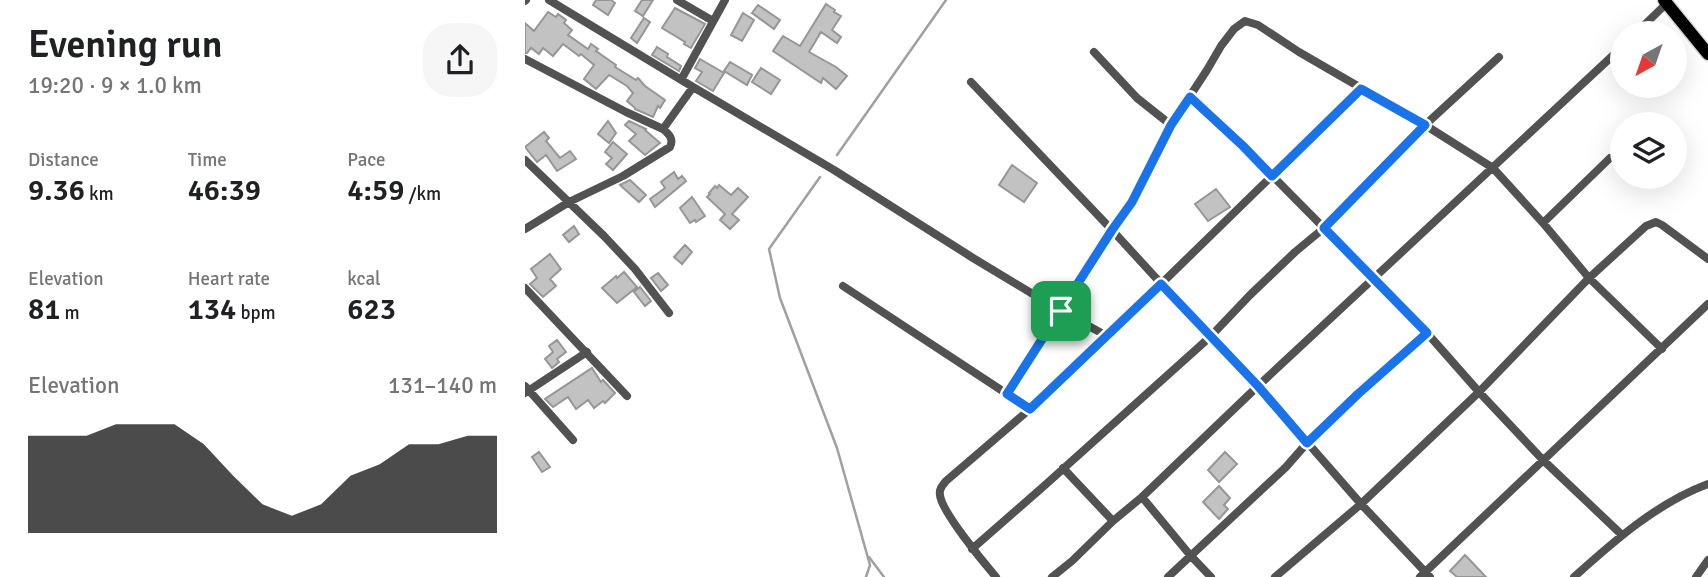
<!DOCTYPE html>
<html lang="en">
<head>
<meta charset="utf-8">
<style>
  body { margin:0; font-family:Signika,sans-serif; background:#f6f6f6; color:#202124; height:100vh; display:flex; flex-direction:column; font-size:26px; white-space:nowrap }
  * { box-sizing:border-box; margin:0 }
  p { font-size:23px; color:#757577 }
  .icon { flex:none; width:38px; height:38px; fill:none; stroke:currentColor; stroke-width:2; stroke-linecap:round; stroke-linejoin:round }
  .map { position:relative; flex:1; overflow:hidden }
  .details { display:flex; flex-direction:column; background:#fff; width:525px }
  .details>* { flex:none }
  .needle { width:46px; rotate:220deg }
  .controls { position:absolute; left:1085px; top:21px; display:grid; gap:14px }
  .controls a { display:grid; place-items:center; width:77px; height:77px; border-radius:50%; background:#fff; box-shadow:0 7px 28px #0002; font-size:35px }
  .pin { position:absolute; display:grid; place-items:center; width:60px; height:60px; color:#fff; margin:-30px; border-radius:14px; box-shadow:0 4px 10px #0006 }
  .round { display:grid; place-items:center; flex:none; width:74px; height:74px; border-radius:28px; background:#f6f6f6 }
  .head { display:flex; align-items:center; justify-content:space-between; height:119px; padding:0 28px }
  h1 { font-size:38px; font-weight:600; line-height:52px }
  .metrics { display:grid; grid-template-columns:repeat(3,1fr); gap:10px; height:119px; padding:7px 28px }
  .metrics div { display:grid; align-content:center }
  .metrics b { font-size:30px; font-weight:600 }
  .metrics small { font-size:19px; font-weight:400 }
  .metrics p { font-size:19px }
  .chart { height:196px; padding:14px 28px }
  .chart p { display:flex; justify-content:space-between }
  .chart svg { width:100%; height:126px; margin-top:7px; fill:#000; opacity:.7 }
  main { display:flex; flex:1; min-height:0 }
  .map>svg:first-child { display:block }
</style>
</head>
<body>
<main>
<section class="details">
<div class="head"><div><h1>Evening run</h1><p>19:20 · 9 × 1.0 km</p></div><a class="round"><svg class="icon" aria-label="share" viewBox="0 0 24 24"><path d="M12 15V3M7 8l5-5 5 5M5 13v7h14v-7"/></svg></a></div>
<div class="metrics">
<div><p>Distance</p><b>9.36<small> km</small></b></div>
<div><p>Time</p><b>46:39</b></div>
<div><p>Pace</p><b>4:59<small> /km</small></b></div>
</div>
<div class="metrics">
<div><p>Elevation</p><b>81<small> m</small></b></div>
<div><p>Heart rate</p><b>134<small> bpm</small></b></div>
<div><p>kcal</p><b>623</b></div>
</div>
<div class="chart"><p><span>Elevation</span>131–140 m</p>
<svg viewBox="0 0 160 44" preserveAspectRatio="none"><path d="M0 44V10L10 10L20 10L30 6L40 6L50 6L60 13L70 24L80 34L90 38L100 34L110 24L120 20L130 13L140 13L150 10L160 10V44z"/></svg>
</div>
</section>
<div class="map">
<svg width="1183" height="577" viewBox="0 0 1183 577">
  <rect width="100%" height="100%" fill="#fff"/>
  <g fill="none" stroke-linecap="round" stroke-linejoin="round">
    <path stroke="#a0a0a0" stroke-width="2.5" d="M312 155 421 0
      M295 177 244 249 255 298 312 448 345 565 341 577
      M344 557 359 577"/>
  </g>
  <path fill="#c2c2c2" stroke="#969696" stroke-width="2" d="M71 0H86L90 3 83 15 68 5Z
    M117 0H128L118 16 110 11Z
    M301 4 310 10 309 12 316 16 307 30 316 37 312 43 296 32 284 52 311 67 322 76 311 89 298 78 296 83 248 51 258 36 275 46Z
    M233 5 255 20 249 29 227 13Z
    M150 8 180 24 166 48 159 44 160 42 137 28Z
    M23 12 31 17 33 14 41 20 39 23 47 30 43 35 63 49 66 44 73 49 71 51 91 65 90 67 111 80 113 78 120 86 140 100 135 108 133 106 128 117 110 109V108L102 101 108 93 102 86 84 75 71 89 59 79 69 65 56 54 54 56 38 44 28 56 18 48 14 54 6 48 2 53H0V23L9 31Z
    M218 13 229 20 217 41 206 35Z
    M119 18 125 22 112 43 106 38Z
    M132 47 143 54 142 57 156 66 154 71 127 55Z
    M175 59 199 73 188 91 171 81 177 72 170 68Z
    M205 62 227 75 222 85 199 71Z
    M236 68 255 80 246 94 227 82Z
    M83 121 91 133 84 143 73 134Z
    M104 121 121 129 120 130 135 143 120 155 104 141 111 134 100 125Z
    M19 132 24 138 21 141 35 158 45 151 51 159 32 171 21 155 12 162 0 147Z
    M88 142 102 154 88 170 81 164 87 158 80 152Z
    M487 165 512 183 499 202 474 185Z
    M149 172 153 179 157 176 161 181 130 207 125 199 140 188 136 182Z
    M105 180 121 195 114 202 95 185Z
    M194 185 206 195 213 188 223 197 207 214 214 220 205 229 195 220 200 214 182 197 185 194 184 193 190 186 192 188Z
    M691 189 705 207 683 221 670 204Z
    M167 197 180 216 171 222 170 220 165 223 155 208Z
    M49 226 54 234 44 242 38 235Z
    M160 245 167 252 157 264 149 257Z
    M25 254 36 269 25 279 31 286 18 297 5 284 12 278 6 269Z
    M99 272 112 287 92 303 77 288 91 276 92 278Z
    M133 273 143 285 136 291 126 278Z
    M115 287 126 301 120 306 109 292Z
    M32 340 41 352 32 359 34 362 27 368 20 359 28 352 24 346Z
    M67 368 76 382 78 380 90 393 80 403 78 401 69 408 63 400 51 409 43 397 28 407 20 399Z
    M14 452 25 467 17 472 7 457Z
    M700 452 712 464 694 482 683 470Z
    M694 486 705 498 699 505 703 509 694 519 678 502Z
    M940 555 961 577H932L925 571Z"/>
  <g fill="none" stroke-linecap="round" stroke-linejoin="round">
    <defs>
      <path id="primary" d="M1139 0 1183 54"/>
    </defs>
    <use href="#primary" stroke="#dbdbdb" stroke-width="15"/>
    <path stroke="#525252" stroke-width="8" d="M24 0 168 87 309 170 448 258 536 311 582 336
      M152 0 188 21
      M0 1 1 0
      M1111 33 1142 3
      M569 52 612 98 646 125
      M0 59 101 112 138 129 168 87
      M156 80 200 0
      M446 82 587 230 685 337 733 386 836 504 905 577
      M665 97 718 146 799 228 902 333 954 392 1018 460 1097 535
      M0 160 79 236 110 269 144 313
      M1018 223 1085 158
      M0 229 44 202 98 176 145 147C149 139 144 134 138 129
      M318 286 505 409
      M0 288 102 396
      M0 386 48 440
      M0 393 62 352
      M482 394 587 230 607 202 646 125 682 70 696 46 709 29 720 21 733 25 774 52 900 125 968 168 1018 223 1064 278 1137 349
      M538 468 588 521
      M617 497 665 555 686 577
      M447 549 519 486 685 337 725 295 770 252 799 228 900 125 974 57
      M471 577C459 563 416 511 415 495 414 489 417 486 421 481L505 409 597 322 836 89
      M527 577 547 561 588 521 617 497 733 386 1097 47
      M643 577 761 467 782 443 833 394 902 333
      M750 577 836 504 954 392 1064 278 1121 226 1131 222 1137 225 1183 259
      M895 577 1183 304
      M1049 577C1089 541 1132 503 1183 484
      M1171 577 1183 560"/>
    <use href="#primary" stroke="#000" stroke-width="12"/>
  </g>
  <g fill="none" stroke-linecap="round" stroke-linejoin="round">
    <defs>
      <path id="route" d="M836 89 900 125 799 228 902 333 833 394 782 443 733 386 636 284 505 409 482 394 587 230 607 202 646 125 665 97 718 146 747 176Z"/>
    </defs>
    <use href="#route" stroke="#fff" stroke-width="14"/>
    <use href="#route" stroke="#1a73e8" stroke-width="9"/>
  </g>
</svg>
<div class="controls">
<a><svg class="needle" viewBox="-14 -14 28 28"><path d="M0-13l5 13h-10z" fill="#e53935"/><path d="M0 13l5-13h-10z" fill="#757577"/></svg></a>
<a><svg class="icon" aria-label="layers" viewBox="0 0 24 24"><path d="M12 4l9 5-9 5-9-5zM3 14l9 5 9-5"/></svg></a>
</div>
<div class="pin" style="left:536px;top:311px;background:#1e9e55"><svg class="icon" aria-label="arrive" viewBox="0 0 24 24"><path d="M6 21V4h12l-3 4 3 4H6"/></svg></div>
</div>
</main>
</body>
</html>
